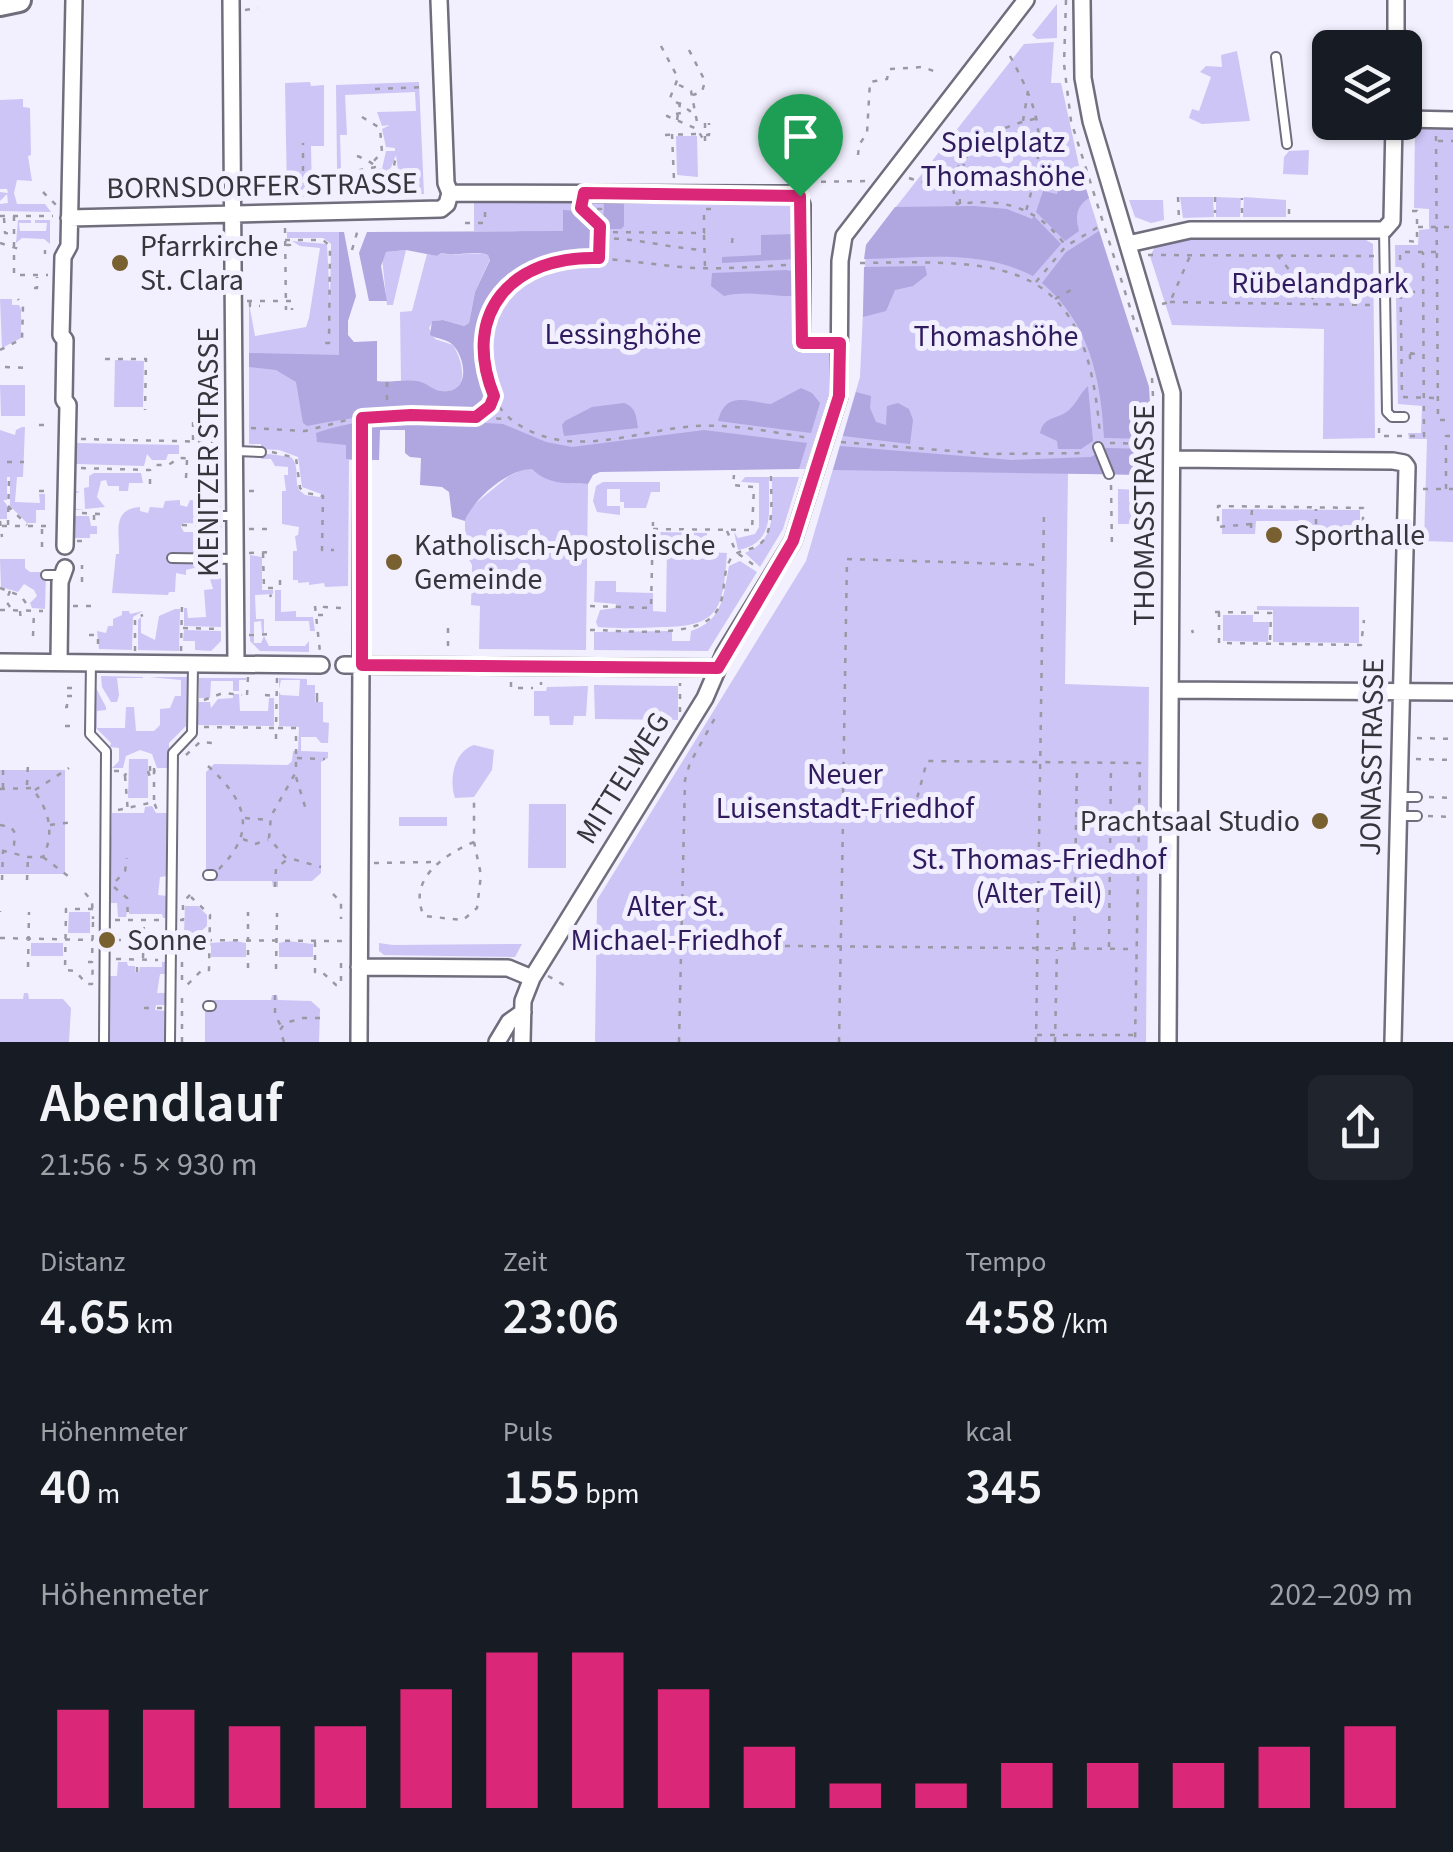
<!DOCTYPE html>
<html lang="de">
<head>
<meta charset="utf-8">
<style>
  body { margin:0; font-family:"Source Sans 3",sans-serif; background:#20242c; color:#f1f3f6; height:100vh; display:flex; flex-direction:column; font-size:38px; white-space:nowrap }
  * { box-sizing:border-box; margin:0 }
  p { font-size:32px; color:#9ea1a6 }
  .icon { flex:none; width:55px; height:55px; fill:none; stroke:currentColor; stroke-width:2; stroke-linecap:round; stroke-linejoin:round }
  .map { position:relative; height:1042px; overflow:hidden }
  .sheet { display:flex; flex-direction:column; background:#171b24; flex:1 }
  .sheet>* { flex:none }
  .tools { position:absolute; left:1312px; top:30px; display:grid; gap:20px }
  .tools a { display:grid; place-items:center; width:110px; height:110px; border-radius:15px; background:#171b24; box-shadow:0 2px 8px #0004; font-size:50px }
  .pin { position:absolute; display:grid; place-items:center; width:85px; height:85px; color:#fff; margin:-102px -42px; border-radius:50% 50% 50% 0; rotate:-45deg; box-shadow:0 0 10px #0007 }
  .pin .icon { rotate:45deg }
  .round { display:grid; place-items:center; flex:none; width:105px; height:105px; border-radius:15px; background:#20242c }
  .headline { display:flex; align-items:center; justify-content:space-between; height:170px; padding:0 40px }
  h1 { font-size:55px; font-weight:600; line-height:75px }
  .metrics { display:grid; grid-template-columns:repeat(3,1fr); gap:15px; height:170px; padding:10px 40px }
  .metrics div { display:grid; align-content:center }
  .metrics b { font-size:50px; font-weight:600 }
  .metrics small { font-size:28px; font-weight:400 }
  .metrics p { font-size:28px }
  .chart { height:280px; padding:20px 40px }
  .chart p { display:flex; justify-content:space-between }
  .chart svg { width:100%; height:180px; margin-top:10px; stroke:#db2777; stroke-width:6 }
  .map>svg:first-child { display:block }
</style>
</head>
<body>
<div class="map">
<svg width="1453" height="1042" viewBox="0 0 1453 1042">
  <rect width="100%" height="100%" fill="#f2f0fe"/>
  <path fill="#cdc5f5" d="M1057 4V38L1037 39 1032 35Z
    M1054 42 1051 83H1061L1080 170 1149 387 1151 475 1068 473 1065 684 1149 687 1146 1042H595L597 900 806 561 860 377 866 245 1024 44Z
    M1237 51 1250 121 1202 124 1189 118 1192 109 1199 111 1211 77 1200 72 1206 66 1222 67 1221 55Z
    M310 82 311 86 324 85V146H311L312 195H287L285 83Z
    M419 82 424 194H401L396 155 388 175 382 169 386 151H395V148L386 147 382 129 390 125 382 126 377 112 416 111 415 92 345 95 347 135H340L341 168 337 169 336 85Z
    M23 99V107L30 108 31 155 28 156 32 181 17 180 14 193 17 204H45L51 212 0 211V204L8 203 7 194 0 201V192L8 193 7 189H0V100Z
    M1415 127 1453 128V542L1424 541 1427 439H1409L1408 433H1421L1422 406 1398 404 1395 245H1418L1419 230 1429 229V209L1414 208Z
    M676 136H697L698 177 677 175Z
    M1309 150 1308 175 1283 174 1284 157 1289 151Z
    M1180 197H1213L1214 217 1183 218Z
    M1216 197 1241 198 1240 217H1216Z
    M1244 197 1286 200V217H1243Z
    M474 200 796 202 797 350H827L831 354 830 391 805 469 532 468C547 483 566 483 588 484L586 650 479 649 480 606 471 605 472 565 465 552V521L471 507 509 476 524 469 426 428 376 427V460H349L348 586 325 587 324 583 309 585V582L298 583V580H293V551H297L295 536 298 535 299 527 282 524V491H286L284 475H288V467L275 466 271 459H261V453L291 457C300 466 294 479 299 490L305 495 320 497 321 494 302 487 298 457 279 450 261 449V444H249V303L255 336 306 327 309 318 320 248 300 246 292 241 327 244 330 303 331 244 323 238H287V232H339L340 355 376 385 467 394 469 333 518 231H474Z
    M1129 200H1163L1164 220 1151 223 1135 217Z
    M18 220H31V223H19L20 231H46L47 223H35V220H50V244L44 239 22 238 16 243Z
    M1191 236 1361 237 1373 244 1375 438 1323 439 1324 329 1172 325 1150 256 1157 243Z
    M406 250 393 305H387L382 258 386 252Z
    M441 253C458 257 474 251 488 255L490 259 475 292 469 323 464 326 443 320 433 321 429 328 435 339 453 345C464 363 471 395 439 391 423 389 424 381 401 381L400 312 412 311 427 254 437 256Z
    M0 299H12V305H19L21 309V338L2 348Z
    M115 360 144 361 143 407H114Z
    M0 385H25V416H1Z
    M22 427H25L23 477H17L15 502 40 503 39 494H45V510H36V523H27L10 506V477H7V500H3L7 505V519H0V430L15 435 16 430Z
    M76 443 179 445V454H168L166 460H152L147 454 144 466 76 464Z
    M205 461H220L222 544 217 545 211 524 183 523 181 527 184 532H194V537H209L213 551H216L221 575V627L184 626V608H187L188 618 206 617 204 590 213 589 210 579 196 575 194 568 186 570V575L176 573 175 592H169L168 595 112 593 116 554H119C120 534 111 509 140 507V511L148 513 150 507 163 508 165 501 180 500V505L187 507 190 500 208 502 210 482Z
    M94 473H141L143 483H129L128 491H119V486H108L106 480 101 481 97 497 105 507 75 510 76 491 80 492 76 493V509H85L84 488 89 487V476Z
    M745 477H769C768 510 777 542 738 550L734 532 738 538 755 534 759 527V483L741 482Z
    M772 477H799L783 529 760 567 745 553C779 539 771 510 772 477Z
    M603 482H660V492H651L646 508H624V502H620V489H607V506H620V515L597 512 593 501 596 486Z
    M1118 489 1140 490 1139 524H1118Z
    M1222 509 1360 510V535H1303L1302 521H1256L1255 534H1222Z
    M75 516H89L91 526H97V534H90V538H75Z
    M659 532 707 533V552L727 553C723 607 721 627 662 627 641 628 619 629 598 627L596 622 600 610 615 608 616 604 594 602 595 581H616V592L653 593V611L666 612 667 546 658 545Z
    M250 555 262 557V590H273V594L255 595 256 619H264V633H262L261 621 254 622V633H250Z
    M0 559H25V568L30 572H46L45 609 32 608 30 603 37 596 34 590 24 584 18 592 1 587Z
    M740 561 757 572 708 651 594 650V632L672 631V641H690L691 631C724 620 723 595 729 566Z
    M275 590H281V612L296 611V617H313L315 631H310L309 621H275Z
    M1257 606 1359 607V643L1273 642V610H1257Z
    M175 609H180L179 651 138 650V620L141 617V633L155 640 159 616Z
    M122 611H129L130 614 143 611 133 617 132 650 99 649 97 631 106 633 108 626H113V619L122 615Z
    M1223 615H1253V622H1269L1268 642 1223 641Z
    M184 630 221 631V641L211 651 195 650V641H183Z
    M250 636H254V643H261L264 636 269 646H305L309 641V652L260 651 250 641Z
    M101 676 143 677V678H117L119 695 117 702H111L102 687Z
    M149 677H188L187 725 169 743V768H157L152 754 140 750 126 756 123 768H112L119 761V748L110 747 111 743 96 728V688L106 707V710L97 711V728H125L126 707H134L136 731H154L160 725V709L170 708 175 696H181V680Z
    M199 678H246V680H239V691H233V681H211L210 698H199Z
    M279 678 307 679V685H315V702H323V722L329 723 328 743H321L316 737H301V751L328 752V758L321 762V873L312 881H278V887H273L272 881H214L206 872V772L214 764 288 765 292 761 293 751H298L299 727 279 726V692L281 695 299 696 300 680H281L279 689Z
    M594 685 678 686V720L595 719Z
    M588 686 586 716H574L573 725H550L549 716H534V691H546L547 687Z
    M233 694H239L240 711H268L269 698H274V726L198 725V702H210L211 708 218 699 233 698Z
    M474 745 494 750 492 770 474 797 455 798C449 781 453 752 474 745Z
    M129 759H148V798H128Z
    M0 770H65V874H0Z
    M529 804H566V868H528Z
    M152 806 156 813H167V876L160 877 158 895 168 896V918H163L162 914H129L128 907 126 917H118L117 903H109L112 813H144L145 807Z
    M399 817H447V826H399Z
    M185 906H198L207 915V926L199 933H184Z
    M69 912H90V933H68Z
    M235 941 246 943V957H211V943Z
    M288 941 313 944V957H279V943Z
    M31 943H63V956H31Z
    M379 943 393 945 522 944 515 957 384 955 379 951Z
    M118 962H127L128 966H135V972H139L140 967H162V962H167V974H160L157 993H167L166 1005H156L155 1010 166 1011V1042H109V976H117Z
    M24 993H28L29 999H63L71 1008 69 1042H0V999H23Z
    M272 995H277L278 1000 311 1001 320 1009 319 1042H205V1009L213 1000H271Z"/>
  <path fill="#b0a6e0" d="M1084 183 1089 198C1076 206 1075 217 1079 231L1065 241 1036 212 1043 191 1057 194 1059 186Z
    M604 201H624V226L621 229H603Z
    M974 206 1007 209 1032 219 1034 216 1061 244 1033 276C982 249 920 258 864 259L866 245 895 207Z
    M563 210 577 211 598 225V243C580 256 559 256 538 263 489 277 473 322 481 370L478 371 482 390H486L489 398 478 413C416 409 367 414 307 426L303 423 296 382 276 370 249 367V353L339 355V232H344L356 296 348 321V335L354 342 377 341V381C389 383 404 379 417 381 429 383 433 393 448 391 470 388 465 358 453 345 447 339 437 339 430 335L432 321 443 320 464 326 469 323 475 292 490 260 488 255C475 250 458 257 441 253L437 256 406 250 386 252 381 266 387 301H369L359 253 367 232 563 231Z
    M1099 231 1149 387 1152 439 1104 438C1101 379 1089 322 1042 283L1066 252Z
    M797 234V259L722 263V257L761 255V235Z
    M925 266 927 275 913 286 895 290 886 311 863 317 864 267Z
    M786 270 797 272V296C773 297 747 290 724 296L711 286 712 273Z
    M1088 386 1093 441 1081 449H1058L1057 441 1040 433C1044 417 1053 420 1065 413 1075 407 1080 393 1088 386Z
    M801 388 812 393 820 403 811 433 718 421C726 390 747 402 771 404Z
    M856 392 871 396 870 408 876 422 886 425 887 406 898 403 909 409 913 420 910 444 843 436Z
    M624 403C636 407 636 416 638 428L564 436 562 425 565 421 592 407Z
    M411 419 503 424 546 442 572 447 704 430 807 443 799 469 600 472 593 475 588 484C567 483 548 485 532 469 508 469 473 499 465 521L452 517 449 492 442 487 420 485 421 458 410 457 405 453V430H380L379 460 346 459V445L317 442 316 433C347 422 378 419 411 419Z
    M840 446 1012 460 1091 457 1106 448 1151 449V475L833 470Z"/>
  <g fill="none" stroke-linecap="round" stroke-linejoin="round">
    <defs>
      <path id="lane" d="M1276 57 1287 144
        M1384 230 1387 412 1392 417H1404
        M1098 447 1109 474
        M236 451 261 452
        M221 516H236
        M172 558 236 559
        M46 575H63
        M91 663 90 734 106 751 104 1042
        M1399 797H1417
        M1399 816H1417
        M208 875H212
        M208 1006H211
        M170 1042 173 753 192 733 193 665"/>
      <path id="street" d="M231 0 236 664
        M439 0 446 183 450 193
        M1082 0 1083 78 1091 121 1172 393 1168 1042
        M1396 0V48
        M1405 119 1453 120
        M450 193 797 194 802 205V343H840
        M69 218 441 209 447 204 450 193
        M1128 244 1190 230H1384L1392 221 1394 122
        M1173 459 1393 461 1404 463 1407 467 1393 1042
        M65 546 68 405 64 400 65 340 61 335 63 257 69 246 74 0
        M0 662 321 665
        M59 662 60 582 65 568
        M344 665 718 668
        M1171 690 1453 692
        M359 967 508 968 532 978
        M359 1042 362 469
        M497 1042 509 1022 523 1012
        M522 1042 523 1001 532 978 705 698 724 654 793 541 839 396 840 261 844 236 1026 0"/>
      <path id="secondary" d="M0 4 19 0"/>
    </defs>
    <use href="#lane" stroke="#706d7c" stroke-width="12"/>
    <use href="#street" stroke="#706d7c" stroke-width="20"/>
    <use href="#secondary" stroke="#706d7c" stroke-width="28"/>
    <path stroke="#9a98a3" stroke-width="2.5" stroke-dasharray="5 8" stroke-linecap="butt" d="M1066 0 1064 64 1071 121 1139 336
      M245 10 258 8
      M661 46 678 78 670 98 690 111 667 116 697 129 705 142
      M689 50 705 81 702 92 693 95
      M1010 56C1044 119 1046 142 1026 211
      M679 85 691 91 698 127
      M375 89 424 87
      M362 117 380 128 382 152 372 163
      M677 120 681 98
      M1023 121 1028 91
      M672 134 674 180
      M665 135 697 134
      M706 135H709V123
      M1436 136 1438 420H1453
      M705 141V120
      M1438 141H1453
      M858 155 859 145 867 133 870 82 887 79 889 69 923 67 936 72
      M357 156C373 161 394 179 399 196
      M376 167 360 170V174L390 182
      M909 178C952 194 954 165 980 143 996 129 1017 123 1038 118
      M808 182 868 181
      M943 182 952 186 957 204C1005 198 1037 207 1066 246
      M43 192 56 205
      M354 196V185L391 182 396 155
      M303 197V143
      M1178 197 1179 219
      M1215 197V213
      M960 204 959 183 964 164
      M581 206 599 225
      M597 209H601L599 257
      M1242 213V198
      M1289 214V201
      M0 216H53
      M14 216V275H48
      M4 218 5 233 13 234
      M465 223H485V209
      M1418 227H1453
      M285 228 286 310
      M600 232 704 233V209H715
      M704 235 705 267
      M601 238C636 238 669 248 704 250
      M285 240H323L330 246 329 343H320
      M1409 241 1417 242V211H1410
      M0 243 19 249
      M732 243 733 233
      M286 245H290V254
      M352 250 359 226
      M1436 252H1400L1402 397 1437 398
      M45 254V250
      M1148 255 1375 256
      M1277 255 1316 302
      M860 263C1011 260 1087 259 1100 436
      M786 265C755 267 725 269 695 268 637 265 577 246 523 273 479 295 473 374 501 409 512 423 529 432 546 437 594 451 647 429 696 426 734 424 772 432 809 438
      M1036 282 1066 246 1100 226
      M34 288H37V277
      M1410 291 1414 292 1413 296 1409 294Z
      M1055 299 1076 287
      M247 301H292V310
      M250 302V306H260
      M1170 302 1373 305
      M1162 304 1170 302 1190 256
      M0 350 22 339 23 306 18 299
      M1410 353 1415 354 1414 359 1410 358Z
      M105 359H146L145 410
      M5 367 28 368
      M1152 378 1156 452H1159
      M387 382V416
      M477 417 490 407 494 397
      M39 425H51
      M195 425H206V418
      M251 428 305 431 347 420 397 415 511 419
      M1379 428V436H1424L1423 252
      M81 439 218 442
      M193 440V418
      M841 442 988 454 1087 453
      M1110 443 1156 444
      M272 452 296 458 300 488 306 493 323 496 322 550H334
      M362 456V419
      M7 462H24
      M81 468 150 470 154 465H168L180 458 219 459
      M186 478 187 460
      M150 484V470
      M1111 485 1112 550
      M1423 489H1453
      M1446 489V436H1453
      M39 491H49
      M249 491H262
      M8 506 27 525
      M82 513 101 514
      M94 515V523H97
      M0 521 2 537
      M1251 524 1218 527V506L1363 508V522H1366
      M1316 524V509
      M8 525 9 477
      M182 525 209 526 215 546
      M2 526H49
      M1251 528 1252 508
      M249 529H272
      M653 529 752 530 754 487 733 485 734 475
      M727 531 736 552 759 569
      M77 541H82V549
      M42 547V528
      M249 553 271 552
      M263 553 264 588H274L270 597
      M280 580V588
      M82 582V565
      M0 588 21 596 30 609
      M10 591 6 601 12 610
      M73 606H96
      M315 606 320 652
      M590 606 651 608 653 522
      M0 610 43 611
      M20 611 21 623
      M1215 612 1271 613 1270 642
      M1219 612V643L1361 645 1364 620
      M318 615H324V607L341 608
      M183 628 220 629
      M448 628V651
      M590 630C621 630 698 640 716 612 727 596 721 576 730 560 736 549 747 552 757 546 777 535 770 493 771 473
      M1192 630 1193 633
      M89 635H98V651
      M249 635 270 634
      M33 636 34 612
      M135 651V618L143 615
      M181 651 182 603
      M511 682V688H533
      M541 685V682
      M67 688H78
      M317 693V697H323
      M247 695 248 676
      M265 695 275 696
      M317 697V701H326
      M204 700 223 693 242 695
      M65 707H67V696H78
      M680 712V683
      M65 726H78
      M204 727 276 728 277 678
      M1417 738 1453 739
      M276 739V728H296V772L271 816 269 838 285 857 321 867
      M186 755 200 742 213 743
      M297 758 325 759
      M1416 759 1453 760
      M208 766C245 800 259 830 218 870
      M114 771H124L125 776 127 771
      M148 771 150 777H154V771H160
      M150 771V765H154V770
      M125 776 128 813
      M296 777 307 813
      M27 785 28 763
      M3 788V763
      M0 789 32 788C49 810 55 832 43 857H28L0 850
      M35 790 69 768
      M1429 797 1453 798
      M154 800V778
      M766 808 829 810
      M857 809 925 810
      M118 810 154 802 157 810H162
      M914 810 927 761 1140 763 1135 1042
      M1428 816 1453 817
      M245 818 270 820
      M843 820 852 816 854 809 849 801 843 799 847 559 1042 565
      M0 825 11 827 15 833 14 845 8 850
      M50 825 73 822
      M243 839 255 844 268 840
      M474 842C443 855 407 880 424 916L463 920 477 908 481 875 474 842V802
      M43 857 68 876
      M374 863 436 862
      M2 880 3 851
      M27 880 28 857
      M116 881 125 871 127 858
      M114 887 127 898 128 918
      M275 887 276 868 288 859
      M85 893 92 901 93 919
      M333 894 341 902V919
      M634 899 681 901
      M93 909H66L65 970 75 971 87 984H92L93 962
      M0 912V911
      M115 920H162
      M180 920H183V902L192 893
      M0 938 93 940
      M116 940H158
      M181 940 343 941
      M315 942V972H322L336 985H341V963
      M681 945 1135 949
      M1074 947 1077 765
      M1109 947 1111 765
      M143 958 144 921
      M116 959 158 960
      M88 962H92L93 921
      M182 962V980L187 985 202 970H209L210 915 191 897
      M28 967 29 912
      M248 968V912
      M276 969 277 913
      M137 972V960
      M548 976 564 985
      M275 995V1015L281 1026
      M144 1008H162
      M1037 1035H1134
      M182 1042V992
      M284 1042 280 1030 285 1023 303 1018H320
      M679 1042 685 780 690 763 715 718
      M839 1042 843 820 835 817 834 803 842 799
      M1036 1042 1044 509
      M1055 1042 1057 950"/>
    <use href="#lane" stroke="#fff" stroke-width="8"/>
    <use href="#street" stroke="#fff" stroke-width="15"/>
    <use href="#secondary" stroke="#fff" stroke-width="22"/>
  </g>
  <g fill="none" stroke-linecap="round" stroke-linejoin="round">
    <defs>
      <path id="route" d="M584 193 800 196 802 343H840L839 396 793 541 718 668 362 665V418L411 415 476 417 490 406 494 396C460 312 513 255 599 258L600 226 581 208Z"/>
    </defs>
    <use href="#route" stroke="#fff" stroke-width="20"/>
    <use href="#route" stroke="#db2777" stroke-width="12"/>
  </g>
  <g fill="#796031" stroke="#f2f0fe" stroke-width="4">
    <circle cx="120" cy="263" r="10"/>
    <circle cx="1274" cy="535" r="10"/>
    <circle cx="394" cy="562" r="10"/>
    <circle cx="1320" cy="821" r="10"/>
    <circle cx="107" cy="940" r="10"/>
  </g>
  <g text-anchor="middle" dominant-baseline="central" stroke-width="10" stroke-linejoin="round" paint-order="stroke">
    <g font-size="30" fill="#301b5e" stroke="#f2f0fe">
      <text x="1003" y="142">Spielplatz<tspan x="1003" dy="34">Thomashöhe</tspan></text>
      <text x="1320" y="283">Rübelandpark</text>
      <text x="623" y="334">Lessinghöhe</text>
      <text x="996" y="336">Thomashöhe</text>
      <text x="845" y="774">Neuer<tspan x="845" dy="34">Luisenstadt-Friedhof</tspan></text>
      <text x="1039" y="859">St. Thomas-Friedhof<tspan x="1039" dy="34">(Alter Teil)</tspan></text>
      <text x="676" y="906">Alter St.<tspan x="676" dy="34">Michael-Friedhof</tspan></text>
    </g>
    <g font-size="30" fill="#37363d" stroke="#f2f0fe">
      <text transform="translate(262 186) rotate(-1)">BORNSDORFER STRASSE</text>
      <text transform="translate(208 452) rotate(-90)">KIENITZER STRASSE</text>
      <text transform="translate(1144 515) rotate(-90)">THOMASSTRASSE</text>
      <text transform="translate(1372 757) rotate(-89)">JONASSTRASSE</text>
      <text transform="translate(623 778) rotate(-58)">MITTELWEG</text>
    </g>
    <g font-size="30" fill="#37363d" stroke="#f2f0fe" text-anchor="start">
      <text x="140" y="246">Pfarrkirche<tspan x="140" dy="34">St. Clara</tspan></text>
      <text x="1294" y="535">Sporthalle</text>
      <text x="414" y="545">Katholisch-Apostolische<tspan x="414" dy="34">Gemeinde</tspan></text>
      <text x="1300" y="821" text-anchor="end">Prachtsaal Studio</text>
      <text x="127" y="940">Sonne</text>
    </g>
  </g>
</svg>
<div class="tools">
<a><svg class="icon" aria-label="layers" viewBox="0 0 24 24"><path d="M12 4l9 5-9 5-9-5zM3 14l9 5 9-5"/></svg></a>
</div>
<div class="pin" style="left:800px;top:196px;background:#1e9e55"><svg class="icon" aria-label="arrive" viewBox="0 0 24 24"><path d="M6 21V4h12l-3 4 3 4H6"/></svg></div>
</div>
<section class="sheet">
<div class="headline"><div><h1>Abendlauf</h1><p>21:56 · 5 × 930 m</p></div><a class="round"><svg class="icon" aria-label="share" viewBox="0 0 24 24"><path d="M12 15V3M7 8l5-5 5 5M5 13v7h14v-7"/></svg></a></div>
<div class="metrics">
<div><p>Distanz</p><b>4.65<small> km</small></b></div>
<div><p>Zeit</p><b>23:06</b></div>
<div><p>Tempo</p><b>4:58<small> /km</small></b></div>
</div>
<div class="metrics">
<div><p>Höhenmeter</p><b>40<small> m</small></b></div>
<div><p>Puls</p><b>155<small> bpm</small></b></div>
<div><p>kcal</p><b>345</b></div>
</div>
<div class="chart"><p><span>Höhenmeter</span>202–209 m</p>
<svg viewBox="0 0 160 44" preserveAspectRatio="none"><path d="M5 44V20M15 44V20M25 44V24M35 44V24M45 44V15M55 44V6M65 44V6M75 44V15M85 44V29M95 44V38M105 44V38M115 44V33M125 44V33M135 44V33M145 44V29M155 44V24"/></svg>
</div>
</section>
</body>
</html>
